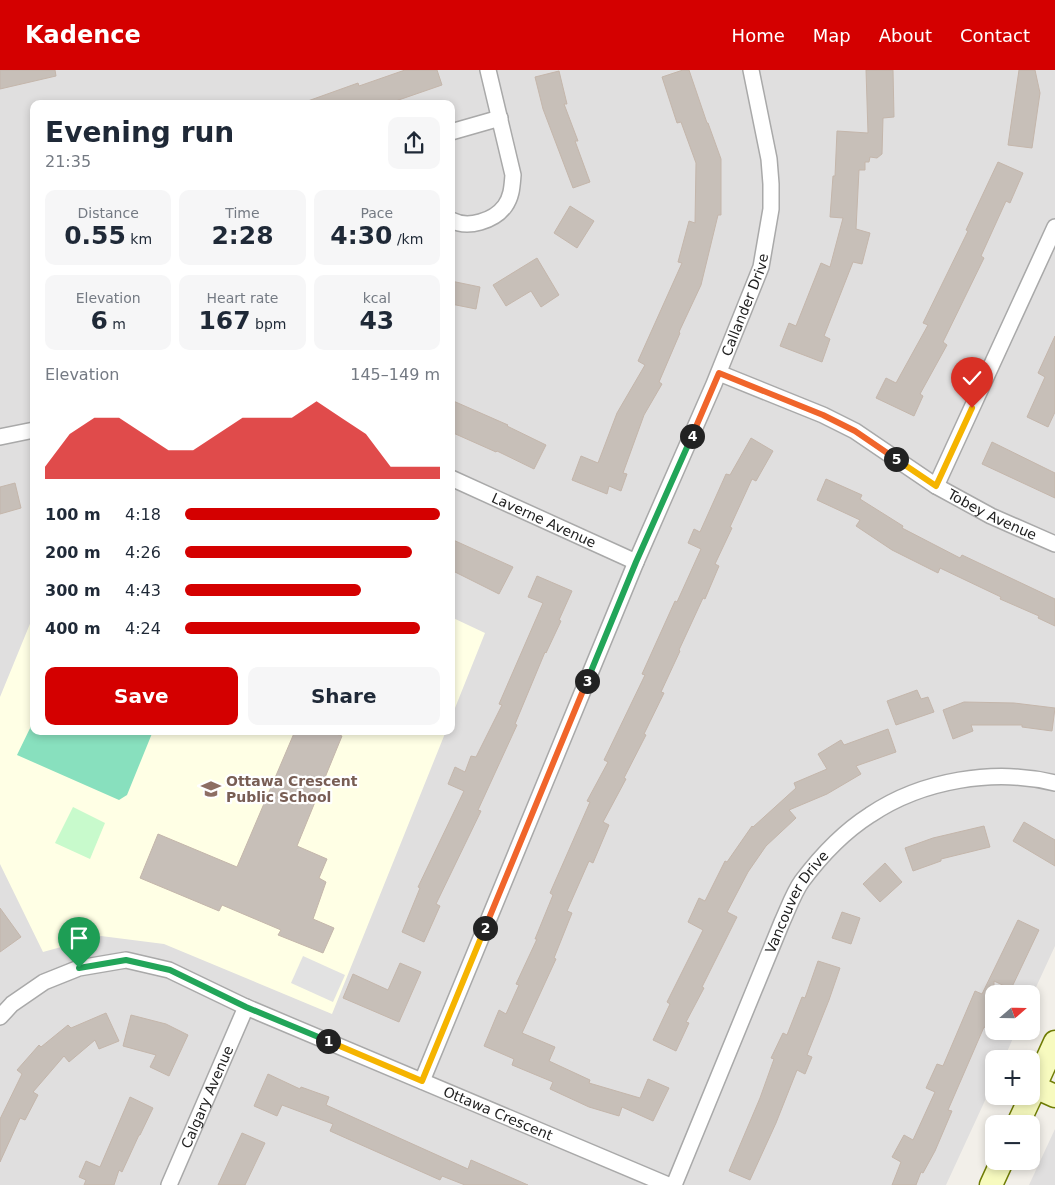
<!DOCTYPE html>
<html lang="en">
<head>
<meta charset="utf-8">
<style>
  body { margin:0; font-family:"DejaVu Sans",sans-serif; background:#f6f6f7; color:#1f2937; height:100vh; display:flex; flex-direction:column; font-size:19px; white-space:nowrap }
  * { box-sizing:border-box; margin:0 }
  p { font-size:16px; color:#747a83 }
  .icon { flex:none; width:28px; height:28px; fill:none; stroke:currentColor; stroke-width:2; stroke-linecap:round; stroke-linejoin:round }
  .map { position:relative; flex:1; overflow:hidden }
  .side { position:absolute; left:30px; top:30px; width:425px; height:635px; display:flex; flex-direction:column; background:#fff; border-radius:10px; box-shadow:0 2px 8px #0003 }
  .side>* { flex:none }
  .needle { width:32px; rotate:70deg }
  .buttons { position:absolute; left:985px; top:915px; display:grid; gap:10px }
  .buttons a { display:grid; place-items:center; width:55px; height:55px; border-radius:10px; background:#fff; box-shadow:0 2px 8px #0003; font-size:25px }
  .pin { position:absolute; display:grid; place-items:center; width:42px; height:42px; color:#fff; margin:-51px -21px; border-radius:50% 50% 50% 0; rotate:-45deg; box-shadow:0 0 5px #0007 }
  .pin .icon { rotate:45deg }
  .km { position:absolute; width:25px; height:25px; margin:-12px; border-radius:50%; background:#222; color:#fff; font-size:14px; line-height:25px; text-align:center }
  .round { display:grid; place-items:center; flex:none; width:52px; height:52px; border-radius:10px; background:#f6f6f7 }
  .overview { display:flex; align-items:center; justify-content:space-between; height:85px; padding:0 15px }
  h1 { font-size:28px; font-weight:700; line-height:38px }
  .stats { display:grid; grid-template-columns:repeat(3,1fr); gap:8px; height:85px; padding:5px 15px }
  .stats div { display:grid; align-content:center; border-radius:10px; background:#f6f6f7; text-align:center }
  .stats b { font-size:25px; font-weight:700 }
  .stats small { font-size:14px; font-weight:400 }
  .stats p { font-size:14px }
  .chart { height:140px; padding:10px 15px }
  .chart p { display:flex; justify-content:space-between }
  .chart svg { width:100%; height:90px; margin-top:5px; fill:#d40000; opacity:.7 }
  .action { display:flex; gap:10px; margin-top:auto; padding:10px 15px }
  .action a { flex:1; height:58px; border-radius:10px; background:#d40000; color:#fff; font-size:20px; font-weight:700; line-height:58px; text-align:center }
  .action a+a { background:#f6f6f7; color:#1f2937 }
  ul { padding:0 15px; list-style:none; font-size:16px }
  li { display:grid; grid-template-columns:80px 60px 1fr; align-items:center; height:38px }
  li i { height:12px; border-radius:6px; background:#d40000 }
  header { display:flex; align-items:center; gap:30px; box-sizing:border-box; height:70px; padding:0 25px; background:#d40000; color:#fff }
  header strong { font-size:24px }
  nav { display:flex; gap:28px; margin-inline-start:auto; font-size:18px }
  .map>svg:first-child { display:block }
</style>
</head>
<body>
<header>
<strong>Kadence</strong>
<nav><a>Home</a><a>Map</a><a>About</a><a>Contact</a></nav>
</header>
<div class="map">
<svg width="1055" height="1115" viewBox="0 0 1055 1115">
  <rect width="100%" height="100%" fill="#f2efe9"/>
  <path fill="#e0dfdf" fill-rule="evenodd" d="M0 0H1055V876L1031 928V924H994V961H1016L1004 989H994V1011L946 1115H0ZM34 34H451V661H34Z
    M1055 1059V1115H1029Z"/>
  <path fill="#ffffe5" d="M34 544V661H446L332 944 164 874 101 866 43 882 0 794V627Z
    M451 547 485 563 451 648Z"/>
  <path fill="#c8facc" d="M73 737 105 753 90 789 55 773Z"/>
  <path fill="#88e0be" d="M34 650V661H153L127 725 119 730 17 685Z"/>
  <path fill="#e2e2e2" d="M303 886 345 905 333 932 291 913Z"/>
  <path fill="#c7bfb8" stroke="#c4b6ab" d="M0 0H55L56 6 0 19Z
    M405 0H437L442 15 387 34H305V32L358 13 359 16Z
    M683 0H689L707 53H708L721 89V145H718L701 215 679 262 680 263 659 312 662 314 644 345 623 403 627 404 621 421 609 416 607 424 572 410 581 386 598 393 617 343 645 295 638 291 682 193 678 192 689 151 695 153 696 93 681 52 677 53 662 7Z
    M866 0H893L894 47 883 48 882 84 877 88 870 87 869 92H865V100H859L856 159 870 163 862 194 853 192 824 266 830 269 822 292 780 276 789 253 796 256 821 193 830 197 843 148 830 147 833 106H835L837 61 868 63Z
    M1019 0H1035L1040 23 1032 78 1008 75Z
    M559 1 567 34H564L578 71H575L590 112 573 118 543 39 535 7Z
    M998 92 1023 103 1010 133 1006 131 981 186 984 188 943 272 947 275 920 324 923 326 914 346 876 328 886 308 896 313 928 255 923 253 968 161 966 160Z
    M570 136 594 151 577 178 554 163Z
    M537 188 559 225 541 237 531 221 506 236 493 215Z
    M451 211 480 217 476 239 451 234Z
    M1055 266V342L1048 357 1027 347 1045 307 1038 303Z
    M451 330 508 355 507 356 546 375 534 399 497 381 496 382 451 362Z
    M751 368 773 381 756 411 752 409 730 457 732 458 715 494 719 496 705 529 703 528 679 580 680 581 661 622 664 623 644 664 646 665 624 708 626 709 603 752 609 755 593 793 589 791 567 841 572 843 554 888 556 889 522 963 555 977 549 991 590 1010 589 1013 640 1028 648 1009 669 1018 653 1051 622 1037 619 1046 589 1037 550 1019 553 1012 512 995 514 989 484 976 499 940 506 944 519 915 516 914 537 869H535L553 825 550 823 590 732 587 731 608 692 604 690 645 605 642 604 675 531 677 532 701 479 688 473 694 459 700 462 726 404 730 405Z
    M992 372 1055 403V428L982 394Z
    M826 409 862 425 860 429 903 456 902 458 960 488 962 485 1055 529V556L1038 548 1039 546 1000 529 1001 527 940 498 938 503 892 480 856 456 860 450 817 430Z
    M15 413 21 438 0 444V417Z
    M451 469 513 497 499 524 451 500Z
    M537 506 572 521 559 550 561 551 546 583 545 582 515 654 517 655 478 740 481 741 436 834 440 836 424 872 402 862 420 818 418 817 464 721 448 714 455 697 465 702 471 686 476 687 502 635 499 634 543 533 528 527Z
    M917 620 921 629 928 627 934 642 896 655 887 631Z
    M964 632 1014 633 1055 638 1052 661 1022 657V655H971L973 661 953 669 943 640Z
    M888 659 896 682 856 696 861 704 827 724 789 740 796 748 766 776 748 802 727 842 737 847 702 917 704 918 686 952 689 953 676 981 653 970 670 934 667 932 703 860 688 852 699 828 705 831 725 791 727 792 752 756 753 757 796 718 794 713 827 699 818 684 841 670 844 675Z
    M295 661H328L342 666 297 776 327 789 319 808 326 812 313 849 334 858 323 883 278 865 281 860 222 835 219 841 140 808 158 764 237 797Z
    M1024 752 1055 770V796L1013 771Z
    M984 756 990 777 941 789V791L913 801 905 778 933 768Z
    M885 793 902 812 880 832 863 814Z
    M0 838 21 867 0 882Z
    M842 842 860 848 851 874 832 868Z
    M1018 850 1039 860 1011 919 994 911V939L986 958 984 957 948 1040 952 1041 935 1081 923 1103 921 1102 916 1115H892L901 1092 892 1087 904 1065 913 1070 935 1022 926 1018 937 994 943 996 975 921 982 924Z
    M818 891 840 898 829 930 807 985 812 987 805 1004 797 1000 776 1053 750 1110 729 1101 760 1028 774 989 771 988 783 963 787 965 802 927 805 928Z
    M400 893 421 902 399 952 343 928 353 904 388 920Z
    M106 943 119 971 99 979 95 970 69 992 64 986 33 1022 38 1025 25 1050 20 1048 0 1092V1049L22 1004 17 1000 39 975 41 977 68 955 71 958Z
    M131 945 166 954 188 965 169 1006 150 997 156 985 123 976Z
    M268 1004 300 1019 301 1017 329 1027 326 1035 468 1099 471 1090 528 1115H465L442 1106 440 1110 330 1061 333 1054 282 1035 277 1046 254 1036Z
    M130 1027 153 1038 140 1065H139L122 1102 119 1100 114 1115H84L86 1110 79 1107 86 1091 100 1097Z
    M242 1063 265 1073 245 1115H218Z"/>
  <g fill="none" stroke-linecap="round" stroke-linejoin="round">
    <defs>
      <g id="minor">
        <path d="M451 62 500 48"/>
        <path d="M451 150C468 159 494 151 505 136 512 126 512 116 513 105L488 0"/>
        <path id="s1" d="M719 303 823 345 855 361 936 416 991 446 1055 474"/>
        <path d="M0 367 34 360"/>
        <path id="s2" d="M451 408 636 492"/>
        <path d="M936 416 1055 157"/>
        <path id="s3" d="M0 947 12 934 44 912 79 898 126 890 169 900 246 937 668 1115"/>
        <path id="s4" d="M422 1011 636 492 714 314 761 197 771 139V114L769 89 751 0"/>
        <path id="s5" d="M169 1115 246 937"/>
        <path id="s6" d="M674 1115 782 852C788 839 794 822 802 811 820 787 845 761 870 745 922 710 994 698 1055 713"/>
      </g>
      <path id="secondary" d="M1035 1017 1055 1026
        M1031 1025 1055 972
        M1018 1054 1031 1026
        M991 1115 1002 1091"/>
    </defs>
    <use href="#minor" stroke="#a9a9a9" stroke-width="18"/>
    <use href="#secondary" stroke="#707d05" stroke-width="25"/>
    <use href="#minor" stroke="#fff" stroke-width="15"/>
    <use href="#secondary" stroke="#f7fabf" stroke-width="22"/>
  </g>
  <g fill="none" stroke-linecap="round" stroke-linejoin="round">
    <defs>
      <path id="split-1" d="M79 898 126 890 170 900 246 937 328 971"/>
      <path id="split-2" d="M328 971 422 1011 485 858"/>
      <path id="split-3" d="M485 858 587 611"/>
      <path id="split-4" d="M587 611 636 492 692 366"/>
      <path id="split-5" d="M692 366 719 303 823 345 855 361 896 389"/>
      <path id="split-6" d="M896 389 936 416 972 338"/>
    </defs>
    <use href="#split-1" stroke="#fff" stroke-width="10"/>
    <use href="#split-2" stroke="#fff" stroke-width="10"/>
    <use href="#split-3" stroke="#fff" stroke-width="10"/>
    <use href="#split-4" stroke="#fff" stroke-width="10"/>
    <use href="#split-5" stroke="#fff" stroke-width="10"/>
    <use href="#split-6" stroke="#fff" stroke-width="10"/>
    <use href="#split-1" stroke="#22a559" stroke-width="6"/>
    <use href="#split-2" stroke="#f5b400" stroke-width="6"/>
    <use href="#split-3" stroke="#f0652b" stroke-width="6"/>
    <use href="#split-4" stroke="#22a559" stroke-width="6"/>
    <use href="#split-5" stroke="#f0652b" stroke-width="6"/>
    <use href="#split-6" stroke="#f5b400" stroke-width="6"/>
  </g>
  <defs>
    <symbol id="school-bare" viewBox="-9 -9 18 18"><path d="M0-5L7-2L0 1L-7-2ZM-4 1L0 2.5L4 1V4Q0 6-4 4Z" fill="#8d6e63" stroke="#fff" stroke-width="2.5" paint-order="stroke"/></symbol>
  </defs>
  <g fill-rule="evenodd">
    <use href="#school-bare" x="197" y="705" width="28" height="28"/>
  </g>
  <g text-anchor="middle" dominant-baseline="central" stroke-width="4.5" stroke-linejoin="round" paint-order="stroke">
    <g font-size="14" fill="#222" stroke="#fff">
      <text stroke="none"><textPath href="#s4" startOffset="841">Callander Drive</textPath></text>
      <text stroke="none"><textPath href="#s1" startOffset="309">Tobey Avenue</textPath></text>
      <text stroke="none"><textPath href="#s2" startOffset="102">Laverne Avenue</textPath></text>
      <text stroke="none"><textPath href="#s6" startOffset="309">Vancouver Drive</textPath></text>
      <text stroke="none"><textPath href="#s5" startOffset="96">Calgary Avenue</textPath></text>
      <text stroke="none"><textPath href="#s3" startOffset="545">Ottawa Crescent</textPath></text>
    </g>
    <g font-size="14" font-weight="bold" fill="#785e54" stroke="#fff" text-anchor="start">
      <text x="226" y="711">Ottawa Crescent<tspan x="226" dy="16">Public School</tspan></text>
    </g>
  </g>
</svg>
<div class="buttons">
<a><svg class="needle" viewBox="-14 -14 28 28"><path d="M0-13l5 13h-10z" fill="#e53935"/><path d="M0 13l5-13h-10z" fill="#747a83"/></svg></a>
<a>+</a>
<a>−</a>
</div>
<div class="pin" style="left:79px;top:898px;background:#1e9e55"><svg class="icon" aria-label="arrive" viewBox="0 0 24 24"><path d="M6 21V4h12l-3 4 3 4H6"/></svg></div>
<div class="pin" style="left:972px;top:338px;background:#d93025"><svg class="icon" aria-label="check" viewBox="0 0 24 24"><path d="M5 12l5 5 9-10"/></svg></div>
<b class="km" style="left:328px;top:971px">1</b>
<b class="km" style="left:485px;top:858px">2</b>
<b class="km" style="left:587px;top:611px">3</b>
<b class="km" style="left:692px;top:366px">4</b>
<b class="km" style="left:896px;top:389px">5</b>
<section class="side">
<div class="overview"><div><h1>Evening run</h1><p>21:35</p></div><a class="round"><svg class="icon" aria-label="share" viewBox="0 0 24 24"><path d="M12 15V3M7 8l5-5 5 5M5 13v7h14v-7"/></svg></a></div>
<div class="stats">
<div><p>Distance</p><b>0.55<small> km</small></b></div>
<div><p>Time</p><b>2:28</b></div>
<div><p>Pace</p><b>4:30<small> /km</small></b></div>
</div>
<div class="stats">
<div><p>Elevation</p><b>6<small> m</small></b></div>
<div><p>Heart rate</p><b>167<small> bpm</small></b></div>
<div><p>kcal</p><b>43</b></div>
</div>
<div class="chart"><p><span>Elevation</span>145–149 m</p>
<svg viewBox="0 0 160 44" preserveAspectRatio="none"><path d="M0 44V38L10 22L20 14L30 14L40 22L50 30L60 30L70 22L80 14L90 14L100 14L110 6L120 14L130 22L140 38L150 38L160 38V44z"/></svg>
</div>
<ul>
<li><b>100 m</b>4:18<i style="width:100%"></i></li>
<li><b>200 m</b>4:26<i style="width:89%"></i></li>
<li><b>300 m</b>4:43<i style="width:69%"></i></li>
<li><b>400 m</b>4:24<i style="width:92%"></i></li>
</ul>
<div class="action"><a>Save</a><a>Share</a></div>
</section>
</div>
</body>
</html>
